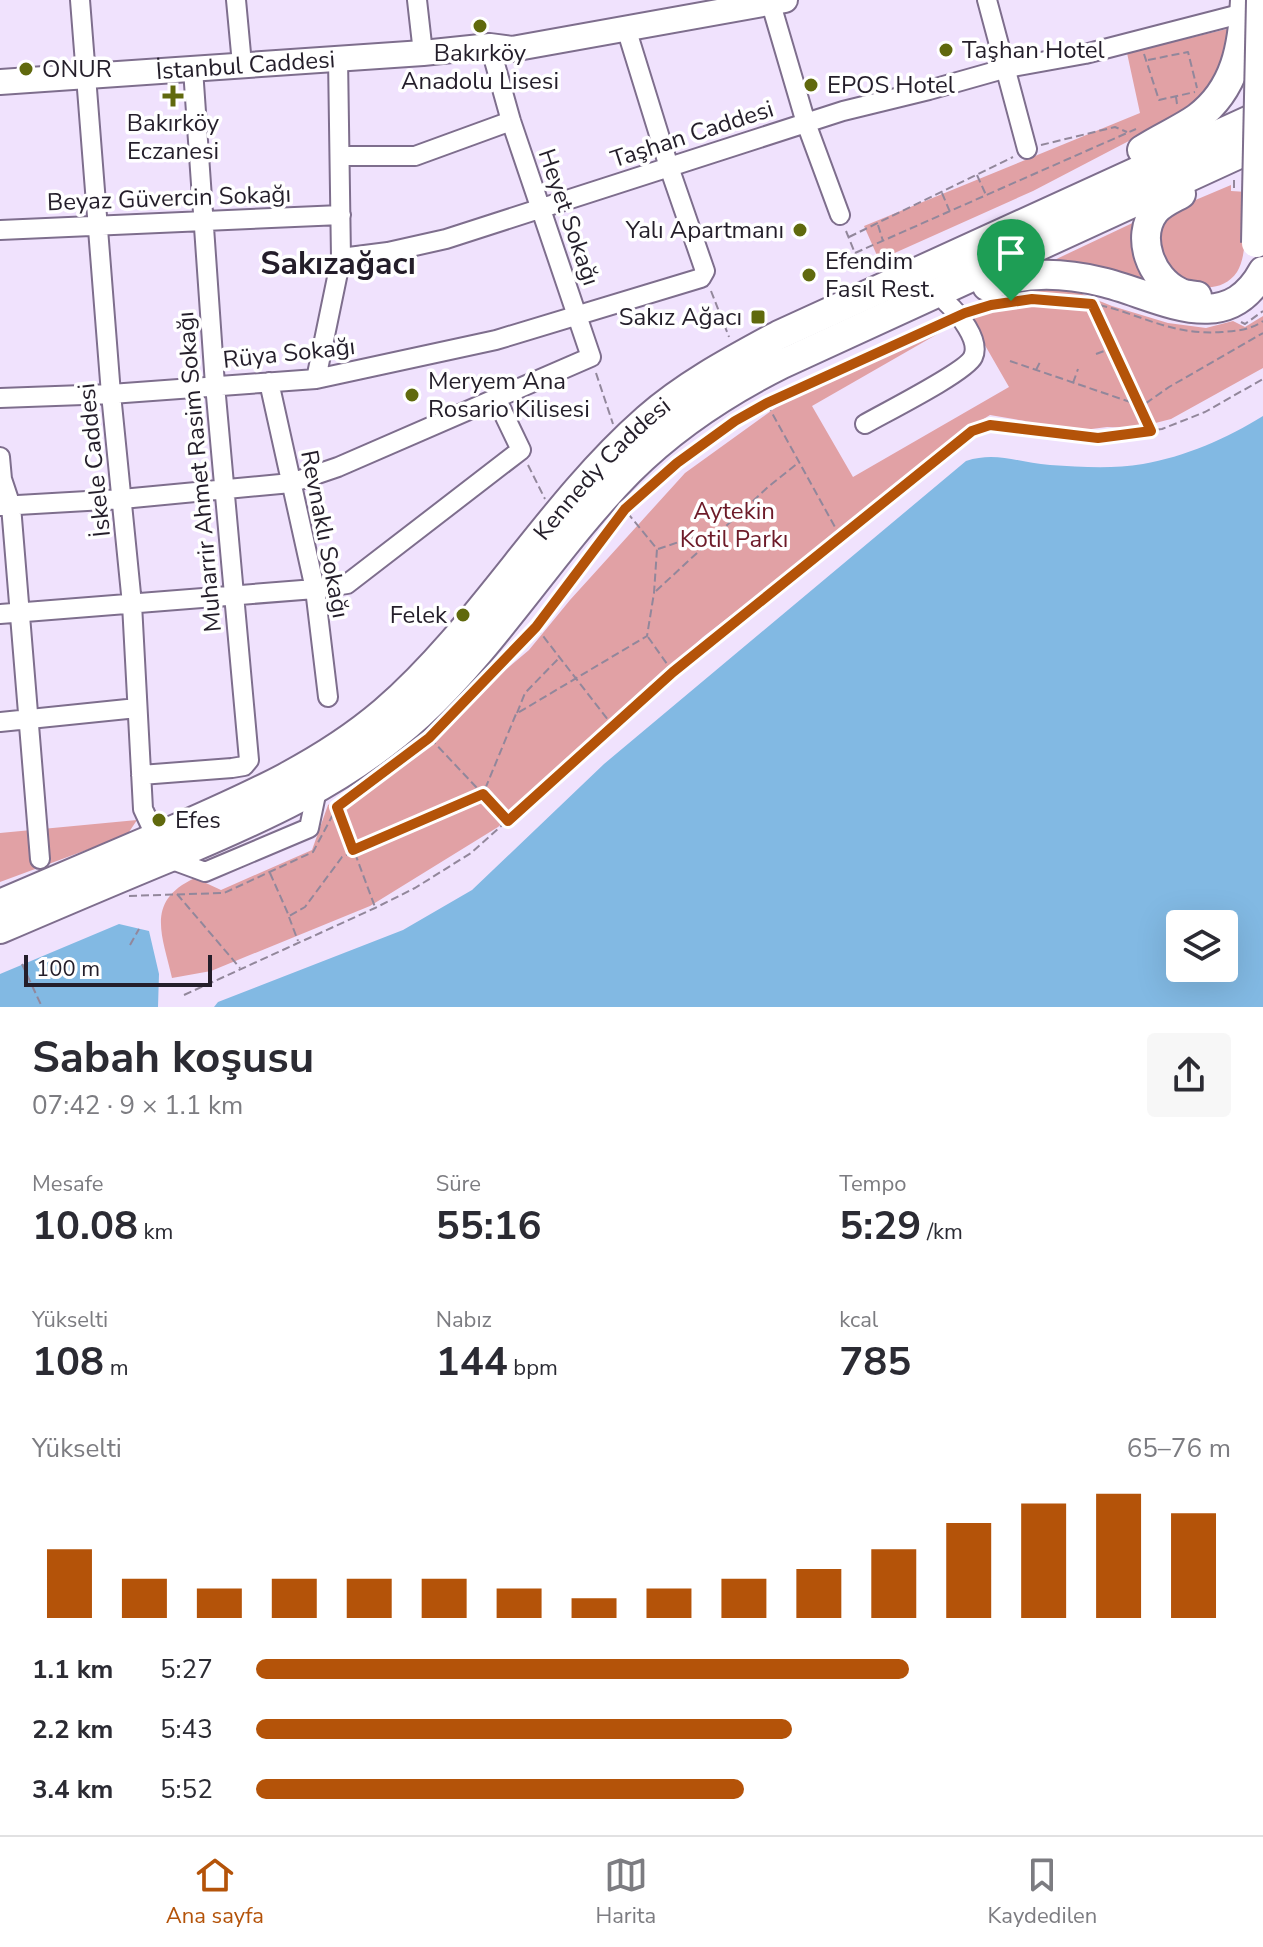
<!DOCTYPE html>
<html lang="tr">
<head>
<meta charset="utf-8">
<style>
  body { margin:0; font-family:"Nunito Sans",sans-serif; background:#f7f7f7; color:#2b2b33; height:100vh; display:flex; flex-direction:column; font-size:30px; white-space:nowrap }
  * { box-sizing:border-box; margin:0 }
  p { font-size:26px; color:#7c7c81 }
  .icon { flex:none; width:44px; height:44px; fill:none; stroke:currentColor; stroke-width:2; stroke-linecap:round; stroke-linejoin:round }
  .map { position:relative; height:1007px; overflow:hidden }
  .sheet { display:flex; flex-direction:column; background:#fff; flex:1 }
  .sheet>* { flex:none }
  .buttons { position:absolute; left:1166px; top:910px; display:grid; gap:16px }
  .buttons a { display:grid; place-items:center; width:72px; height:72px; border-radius:8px; background:#fff; box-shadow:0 8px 32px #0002; font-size:40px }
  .scale { position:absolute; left:24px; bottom:20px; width:188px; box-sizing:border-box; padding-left:8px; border:4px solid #241e2a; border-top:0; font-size:22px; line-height:28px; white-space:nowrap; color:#241e2a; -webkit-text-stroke:6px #fff; paint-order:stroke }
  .pin { position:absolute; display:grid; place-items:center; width:68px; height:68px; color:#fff; margin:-82px -34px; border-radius:50% 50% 50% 0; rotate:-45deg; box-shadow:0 0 8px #0007 }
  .pin .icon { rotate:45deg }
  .round { display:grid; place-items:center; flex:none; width:84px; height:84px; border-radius:8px; background:#f7f7f7 }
  .overview { display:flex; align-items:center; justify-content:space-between; height:136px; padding:0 32px }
  h1 { font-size:44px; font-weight:700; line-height:60px }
  .stats { display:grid; grid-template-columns:repeat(3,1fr); gap:12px; height:136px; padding:8px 32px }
  .stats div { display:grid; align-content:center }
  .stats b { font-size:40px; font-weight:700 }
  .stats small { font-size:22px; font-weight:400 }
  .stats p { font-size:22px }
  .chart { height:224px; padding:16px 32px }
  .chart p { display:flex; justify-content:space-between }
  .chart svg { width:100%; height:144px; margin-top:8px; stroke:#b45309; stroke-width:6 }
  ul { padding:0 32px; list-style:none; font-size:26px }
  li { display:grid; grid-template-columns:128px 96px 1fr; align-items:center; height:60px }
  li i { height:20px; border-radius:10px; background:#b45309 }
  .dock { display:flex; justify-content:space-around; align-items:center; height:112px; border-top:2px solid #e1e1e2; background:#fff; font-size:22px; color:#7c7c81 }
  .dock a { display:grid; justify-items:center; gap:4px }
  .dock .on { color:#b45309 }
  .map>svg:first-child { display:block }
</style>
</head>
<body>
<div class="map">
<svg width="1263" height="1007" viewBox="0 0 1263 1007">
  <rect width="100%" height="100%" fill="#f0e2fd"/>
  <path fill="#e1a1a5" d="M1227 29 1228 43 1221 71 1194 107 1033 191 879 260 864 226 1140 113 1127 53Z
    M1231 185V191L1247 192C1246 212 1248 255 1237 272 1220 297 1184 288 1167 267 1157 255 1159 239 1159 225L1186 204Z
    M1141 219 1137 264 1149 292 1048 263Z
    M1042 289 1077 292 1112 306 1168 323 1206 328 1233 321 1245 327 1263 316V368L1171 419 1136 428 1107 427 1084 430 1025 424V421L990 415 964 431 891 492 703 637 498 827 370 906 211 971 172 978C162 934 145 901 195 878L221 890 312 850 328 805 434 730 529 650 570 600 685 473 793 395 922 331 947 322 948 328 812 406 853 477 1009 387 967 314 1016 294Z
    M137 820 127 835 0 882V833Z"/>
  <path fill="#82b9e3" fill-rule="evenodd" d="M1263 416V1007H214L218 1002 403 930 472 890 604 764 966 461C997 451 1019 463 1050 465 1081 467 1113 469 1143 464 1184 457 1228 438 1263 416ZM1224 924V968H1180V924Z
    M119 924 149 931 159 974 158 1007H0V974Z"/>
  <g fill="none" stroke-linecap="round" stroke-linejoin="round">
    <defs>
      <path id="minor" d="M80 0 111 394 132 604 143 809 156 837 146 839
        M236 0 242 64
        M417 0 423 53
        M987 0 1027 149
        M771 4 806 123 840 215
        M340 156H415L511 121
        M0 230 341 215
        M341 258 388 252 446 239 843 111 929 90 1007 68 1085 54 1244 13
        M316 379 341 258 338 58
        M269 382 315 589 328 697
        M0 398 111 394 316 379 496 340 701 278 705 271 669 167 626 28
        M865 424C884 413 966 372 973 357 981 340 958 313 946 302
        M0 457 2 479 11 506 40 859
        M0 506 122 499 291 483 338 467 591 357 511 121 490 46
        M0 614 315 589 347 584 521 450 496 398
        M0 722 137 708
        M141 775 232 768 244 766 249 760 215 385 193 69
        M167 858 205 872 309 828 317 790"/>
      <g id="major">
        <path id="s1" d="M0 82 423 53 490 46 512 49 785 0"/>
      </g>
      <g id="highway">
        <path d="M1142 150C1160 138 1180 130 1197 118 1236 89 1243 45 1245 0"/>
        <path d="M1181 194C1172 199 1162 203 1155 211 1135 237 1151 279 1179 292 1184 295 1192 295 1197 296"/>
        <path d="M987 286C1023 271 1065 273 1102 282 1158 295 1225 341 1263 271"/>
        <path id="s2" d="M0 904C60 878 119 853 178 828 251 796 323 764 384 712 483 626 548 506 647 419 687 384 733 360 779 335L1263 114"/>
        <path d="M0 929C56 905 112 881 168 858 260 819 344 783 419 715 498 642 554 547 629 471 674 426 726 392 782 364L1263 143"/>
      </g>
    </defs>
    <use href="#minor" stroke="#7e6e8d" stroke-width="22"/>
    <use href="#major" stroke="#7e6e8d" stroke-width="28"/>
    <use href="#highway" stroke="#7e6e8d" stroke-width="32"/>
    <path stroke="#92879b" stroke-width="2" stroke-dasharray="8 4" stroke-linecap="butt" d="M1144 54 1159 100 1195 92
      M1148 60 1188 52 1197 88
      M1176 97 1177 104
      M1041 145 1115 127 1127 132
      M977 175 986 195
      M1234 180V189H1237
      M942 193 950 212
      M878 225 883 241
      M846 231 863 273
      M849 237 1013 157
      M855 253 1136 129
      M711 291 729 337
      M1004 303C1031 297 1062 298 1090 303 1138 312 1169 336 1222 332 1237 331 1250 330 1263 321
      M1093 305 1151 429
      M973 311 986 307
      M1241 322 1245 324 1263 311
      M1096 354 1112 348
      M1010 361 1142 406 1169 387 1263 333
      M1036 370 1041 360
      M596 373 613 424
      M1073 383 1078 369
      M767 404 841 538
      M528 465 545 499
      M658 549 721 528
      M656 591 768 487 798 463
      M536 627 612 725
      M648 637 672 671
      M517 713 525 693 560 657
      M430 738 508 821
      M338 808 375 907
      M270 873 289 916 305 907 342 857 483 794 516 714 647 636 654 593 657 549 626 511
      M177 894 240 968
      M129 896 224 893 313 852 337 807 429 738 536 627 625 509 677 463 735 421 767 403 944 322
      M289 917 298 941
      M130 945 139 929
      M22 964 42 1007
      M184 995 375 908 415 888 471 853 673 672 972 431 990 425 1098 438 1162 429 1205 412 1263 379"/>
    <use href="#minor" stroke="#fff" stroke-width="18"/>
    <use href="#major" stroke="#fff" stroke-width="24"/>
    <use href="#highway" stroke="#fff" stroke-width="28"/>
    <defs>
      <path id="highway-bridge" d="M1256 243 1261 0"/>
    </defs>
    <use href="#highway-bridge" stroke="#7e6e8d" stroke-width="32" stroke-linecap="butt"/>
    <use href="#highway-bridge" stroke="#fff" stroke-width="28"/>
  </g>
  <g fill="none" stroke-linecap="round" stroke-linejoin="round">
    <defs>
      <path id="route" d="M1032 299 1092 304 1151 431 1098 438 990 425 972 431 673 672 508 821 483 794 353 850 337 807 429 738 536 627 625 509 677 463 735 421 767 403 965 313 991 305Z"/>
    </defs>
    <use href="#route" stroke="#fff" stroke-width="16"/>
    <use href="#route" stroke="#b45309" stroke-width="10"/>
  </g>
  <g fill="#60690d" stroke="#fff" stroke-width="3">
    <circle cx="480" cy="26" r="8"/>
    <circle cx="946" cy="50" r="8"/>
    <circle cx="26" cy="69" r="8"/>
    <circle cx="811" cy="85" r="8"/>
    <path d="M169 84h8v8h8v8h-8v8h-8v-8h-8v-8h8z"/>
    <circle cx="800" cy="230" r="8"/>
    <circle cx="809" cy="275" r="8"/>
    <rect x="750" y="309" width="16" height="16" rx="4"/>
    <circle cx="412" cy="395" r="8"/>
    <circle cx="463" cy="615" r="8"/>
    <circle cx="159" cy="820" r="8"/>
  </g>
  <g text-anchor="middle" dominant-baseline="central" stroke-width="7" stroke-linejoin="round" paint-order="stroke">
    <g font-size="24" fill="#241e2a" stroke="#fff" text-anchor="start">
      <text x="962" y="50">Taşhan Hotel</text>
      <text x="480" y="53" text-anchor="middle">Bakırköy<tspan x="480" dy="28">Anadolu Lisesi</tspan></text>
      <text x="42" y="69">ONUR</text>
      <text x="827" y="85">EPOS Hotel</text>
      <text x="173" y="123" text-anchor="middle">Bakırköy<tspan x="173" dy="28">Eczanesi</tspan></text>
      <text x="784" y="230" text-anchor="end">Yalı Apartmanı</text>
      <text x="825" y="261">Efendim<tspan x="825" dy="28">Fasıl Rest.</tspan></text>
      <text x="742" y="317" text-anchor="end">Sakız Ağacı</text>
      <text x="428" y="381">Meryem Ana<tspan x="428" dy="28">Rosario Kilisesi</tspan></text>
      <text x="447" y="615" text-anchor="end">Felek</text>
      <text x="175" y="820">Efes</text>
    </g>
    <g font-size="24" fill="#241e2a" stroke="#fff">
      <text stroke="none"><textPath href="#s1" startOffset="246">İstanbul Caddesi</textPath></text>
      <text transform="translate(692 134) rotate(-18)">Taşhan Caddesi</text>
      <text transform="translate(169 198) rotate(-2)">Beyaz Güvercin Sokağı</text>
      <text transform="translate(569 217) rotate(71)">Heyet Sokağı</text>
      <text transform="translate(289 353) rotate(-6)">Rüya Sokağı</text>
      <text transform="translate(94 460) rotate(-96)">İskele Caddesi</text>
      <text transform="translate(199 472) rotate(-95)">Muharrir Ahmet Rasim Sokağı</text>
      <text stroke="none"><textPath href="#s2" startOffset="758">Kennedy Caddesi</textPath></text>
      <text transform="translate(325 534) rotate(79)">Revnaklı Sokağı</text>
    </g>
    <g font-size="24" fill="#6d1b29" stroke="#fff">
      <text x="734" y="511">Aytekin<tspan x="734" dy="28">Kotil Parkı</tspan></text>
    </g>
    <g font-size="32" font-weight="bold" fill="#241e2a" stroke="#fff">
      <text x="338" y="263">Sakızağacı</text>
    </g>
  </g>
</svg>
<div class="buttons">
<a><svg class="icon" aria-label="layers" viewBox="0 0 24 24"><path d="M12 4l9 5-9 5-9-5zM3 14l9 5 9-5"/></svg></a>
</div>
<div class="scale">100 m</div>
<div class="pin" style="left:1011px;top:301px;background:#1e9e55"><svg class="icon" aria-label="arrive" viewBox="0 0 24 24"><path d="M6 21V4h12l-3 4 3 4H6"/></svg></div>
</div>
<section class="sheet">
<div class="overview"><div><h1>Sabah koşusu</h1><p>07:42 · 9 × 1.1 km</p></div><a class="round"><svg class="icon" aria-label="share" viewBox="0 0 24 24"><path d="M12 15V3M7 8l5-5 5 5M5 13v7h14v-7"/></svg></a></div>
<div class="stats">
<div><p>Mesafe</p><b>10.08<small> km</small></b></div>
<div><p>Süre</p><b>55:16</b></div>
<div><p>Tempo</p><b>5:29<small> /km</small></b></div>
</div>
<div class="stats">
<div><p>Yükselti</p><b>108<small> m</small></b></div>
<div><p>Nabız</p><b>144<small> bpm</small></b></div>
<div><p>kcal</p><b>785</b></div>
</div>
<div class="chart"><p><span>Yükselti</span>65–76 m</p>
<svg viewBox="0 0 160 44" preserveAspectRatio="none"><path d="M5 44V23M15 44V32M25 44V35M35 44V32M45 44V32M55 44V32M65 44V35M75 44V38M85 44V35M95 44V32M105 44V29M115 44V23M125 44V15M135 44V9M145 44V6M155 44V12"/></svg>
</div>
<ul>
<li><b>1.1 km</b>5:27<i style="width:67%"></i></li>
<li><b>2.2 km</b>5:43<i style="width:55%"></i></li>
<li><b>3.4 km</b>5:52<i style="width:50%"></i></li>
</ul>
</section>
<nav class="dock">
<a class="on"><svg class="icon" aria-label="home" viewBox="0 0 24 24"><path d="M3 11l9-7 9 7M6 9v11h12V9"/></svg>Ana sayfa</a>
<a><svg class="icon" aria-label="map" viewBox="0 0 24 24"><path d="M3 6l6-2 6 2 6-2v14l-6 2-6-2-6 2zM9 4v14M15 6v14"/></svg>Harita</a>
<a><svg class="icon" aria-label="saved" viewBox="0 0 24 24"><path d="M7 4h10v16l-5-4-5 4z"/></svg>Kaydedilen</a>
</nav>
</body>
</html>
